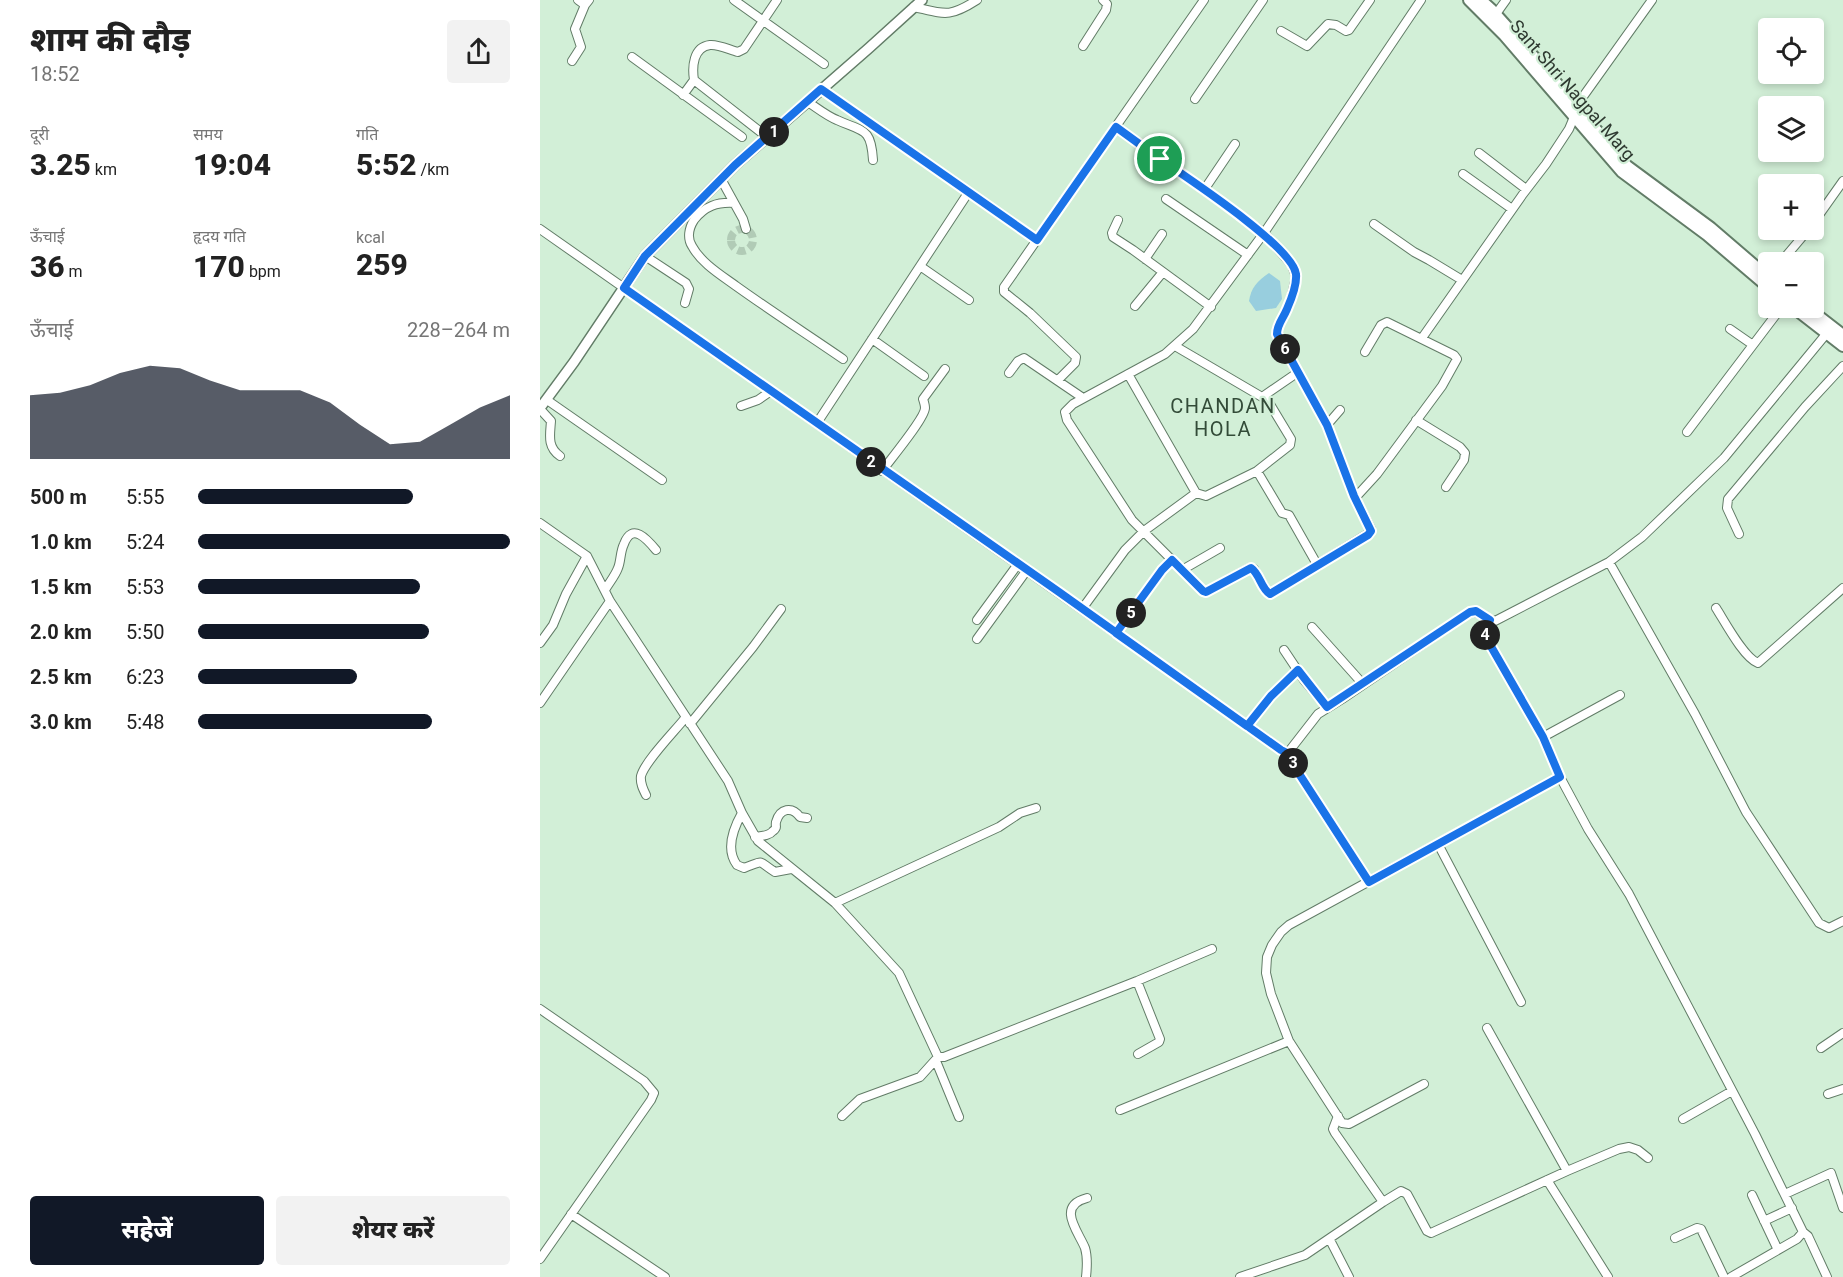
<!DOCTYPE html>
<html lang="hi">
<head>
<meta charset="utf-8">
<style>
  body { margin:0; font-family:Roboto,"Noto Sans Devanagari",sans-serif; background:#f2f2f2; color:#222; height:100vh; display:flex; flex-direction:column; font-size:22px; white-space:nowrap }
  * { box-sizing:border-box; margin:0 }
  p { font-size:20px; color:#767676 }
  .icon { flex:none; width:33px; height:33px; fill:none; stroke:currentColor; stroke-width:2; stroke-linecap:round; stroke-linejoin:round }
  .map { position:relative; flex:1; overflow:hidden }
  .panel { display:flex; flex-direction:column; background:#fff; width:540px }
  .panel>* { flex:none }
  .tools { position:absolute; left:1218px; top:18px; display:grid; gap:12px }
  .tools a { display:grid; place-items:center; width:66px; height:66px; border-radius:6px; background:#fff; box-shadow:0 3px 9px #0003; font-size:30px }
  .pin { position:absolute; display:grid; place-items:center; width:51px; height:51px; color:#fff; margin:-26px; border:3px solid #fff; border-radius:50%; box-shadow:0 2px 6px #0007 }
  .km { position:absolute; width:30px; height:30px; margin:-15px; border-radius:50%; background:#222; color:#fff; font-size:16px; line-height:30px; text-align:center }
  .round { display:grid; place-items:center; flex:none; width:63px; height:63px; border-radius:6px; background:#f2f2f2 }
  .headline { display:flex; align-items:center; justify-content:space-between; height:102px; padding:0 30px }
  h1 { font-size:33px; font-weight:800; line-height:45px }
  .stats { display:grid; grid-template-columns:repeat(3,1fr); gap:9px; height:102px; padding:6px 30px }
  .stats div { display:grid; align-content:center }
  .stats b { font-size:30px; font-weight:800 }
  .stats small { font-size:16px; font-weight:400 }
  .stats p { font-size:16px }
  .chart { height:168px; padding:12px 30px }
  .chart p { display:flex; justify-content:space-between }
  .chart svg { width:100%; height:108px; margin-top:6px; fill:#111827; opacity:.7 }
  .action { display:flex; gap:12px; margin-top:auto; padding:12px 30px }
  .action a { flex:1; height:69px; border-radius:6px; background:#111827; color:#fff; font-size:24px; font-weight:800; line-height:69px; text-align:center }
  .action a+a { background:#f2f2f2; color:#222 }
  ul { padding:0 30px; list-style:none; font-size:20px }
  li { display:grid; grid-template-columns:96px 72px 1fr; align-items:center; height:45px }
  li i { height:15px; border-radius:8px; background:#111827 }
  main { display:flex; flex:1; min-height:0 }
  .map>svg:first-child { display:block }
</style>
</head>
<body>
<main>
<section class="panel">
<div class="headline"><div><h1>शाम की दौड़</h1><p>18:52</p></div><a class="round"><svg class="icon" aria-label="share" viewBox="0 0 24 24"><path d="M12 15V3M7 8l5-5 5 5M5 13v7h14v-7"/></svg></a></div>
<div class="stats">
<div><p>दूरी</p><b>3.25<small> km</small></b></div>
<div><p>समय</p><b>19:04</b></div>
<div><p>गति</p><b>5:52<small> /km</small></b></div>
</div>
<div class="stats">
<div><p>ऊँचाई</p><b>36<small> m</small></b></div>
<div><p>हृदय गति</p><b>170<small> bpm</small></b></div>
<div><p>kcal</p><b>259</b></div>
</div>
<div class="chart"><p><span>ऊँचाई</span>228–264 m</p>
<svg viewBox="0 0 160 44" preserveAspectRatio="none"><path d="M0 44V18L10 17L20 14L30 9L40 6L50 7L60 12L70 16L80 16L90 16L100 21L110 30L120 38L130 37L140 30L150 23L160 18V44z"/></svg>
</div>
<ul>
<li><b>500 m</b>5:55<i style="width:69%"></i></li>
<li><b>1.0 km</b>5:24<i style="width:100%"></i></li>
<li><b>1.5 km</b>5:53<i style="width:71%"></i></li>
<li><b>2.0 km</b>5:50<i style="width:74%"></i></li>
<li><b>2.5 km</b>6:23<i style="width:51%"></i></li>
<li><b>3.0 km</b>5:48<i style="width:75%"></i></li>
</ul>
<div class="action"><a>सहेजें</a><a>शेयर करें</a></div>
</section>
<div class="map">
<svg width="1303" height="1277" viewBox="0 0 1303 1277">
  <rect width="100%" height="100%" fill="#d2efd7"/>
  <path fill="#98cede" d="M729 273 740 281 742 299 736 308 716 311 709 301C711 288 717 281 729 273Z"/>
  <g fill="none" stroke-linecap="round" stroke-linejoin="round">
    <path stroke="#b1cbb6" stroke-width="8" stroke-dasharray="8 4" stroke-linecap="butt" d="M191 240a11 11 0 1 1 22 0a11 11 0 1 1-22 0Z"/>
    <defs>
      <path id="minor" d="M38 0 45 5 49 0
        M194 0 284 64
        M374 7C405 14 409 18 437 0
        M956 14 966 0
        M741 31 767 46 788 24 796 25 806 31 809 30 830 0
        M543 46 566 10 567 4 563 0
        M92 57 202 137
        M32 61 41 47 35 29 45 5
        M281 89 497 240
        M143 95 154 80
        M655 99 723 0
        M268 102C277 108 287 116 297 120 323 132 331 127 333 160
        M576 127 724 233 752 265 756 277 750 303 738 327 737 335 759 375
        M227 137 154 80C152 67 153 47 170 45 178 44 190 50 198 52L204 49 237 0
        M939 153 986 189
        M923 174 972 209
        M181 179 203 219 206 229
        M664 190 695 144
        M626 199 708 255
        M194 203C177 202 165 206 154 220 149 228 147 238 152 246 161 263 181 275 196 286 231 311 268 335 303 359
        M578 220 572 233 573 237 593 250 671 307
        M1274 222 1303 181
        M834 224 874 252 889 260 922 280
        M0 229 745 752 750 750 778 714 802 699 930 612C939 610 946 620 955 621L1069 562 1102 537 1184 458 1287 333
        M105 256 146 283 149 289 145 303
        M605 259 622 234
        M1241 262 1268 230
        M380 266 429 300
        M595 306 623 272
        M1190 329 1213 345
        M882 338 983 194 1006 164 1029 129 1042 98 1112 0
        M332 339 384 376
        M635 346 722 397 754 375H759L787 425 815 498 837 474 902 386 917 359 914 355 847 322 841 325 825 352
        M469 373 478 361 484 358 543 398
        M588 374 656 493 666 496 717 471 750 445 751 439 725 396
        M518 380 535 363 536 357 490 313 464 292V287L664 0
        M7 400 122 480
        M201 406 218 400 231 391
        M0 409 11 421C10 435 7 447 20 456
        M876 420 920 447 925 453 924 460 906 487
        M277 423 428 193
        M787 425 800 410
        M1147 432 1241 308
        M342 471C350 460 385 418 385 408 385 405 384 402 383 399L405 369
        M717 471 742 513 749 515 778 566
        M815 498 831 529 829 533 730 594 727 592 714 569 710 568 666 592 663 591 592 520 527 420 525 412 533 404 625 354 653 329 724 233 881 0
        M0 523 47 556 70 601 188 781 202 813 218 841 295 903 359 973 398 1057H404L597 981 672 949
        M1199 534 1187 508 1188 499 1265 407 1303 366
        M1069 562 1155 714 1206 812 1279 923 1289 928 1303 921
        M642 570 680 548
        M65 590C69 583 75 576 78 568 81 561 80 552 84 544 92 522 107 539 116 550
        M1176 608C1185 622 1204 658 1218 663L1303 588
        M542 609 585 550 604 531 656 493
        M437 620 478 564
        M772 627 822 683
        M576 633 622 570 632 560
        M437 639 487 570
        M0 643 13 625 26 594 47 556
        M744 650 764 680 787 707
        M0 703 70 601
        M150 724 213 647 241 609
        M707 726 731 696 758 670
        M1003 737 1080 695
        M745 752 829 882
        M1020 777 1048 829 1089 894 1215 1134 1263 1232 1257 1239 1191 1277
        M106 795C103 789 100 783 101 776 105 761 135 731 146 717
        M202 813C193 829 185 849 197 865L204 868C226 860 216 860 235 872L251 869
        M215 837C221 836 229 836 233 831 238 827 235 828 236 822 240 808 252 806 260 817L267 818
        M898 844 981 1002
        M295 903 459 827 480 813 496 808
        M597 981 620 1039 619 1042 598 1054
        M0 1009 104 1081 114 1093 111 1100 0 1259
        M947 1028 1027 1171
        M1281 1048 1303 1033
        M396 1061 419 1117
        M884 1084 809 1124 802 1123 749 1041 731 994 726 973 727 957 732 945 741 932 749 925 1020 777 1003 737 945 636V630L949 620
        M1288 1094 1303 1089
        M580 1110 749 1041
        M302 1116 320 1099 380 1077 398 1057
        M798 1116 793 1129 795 1133 843 1202
        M1143 1119 1192 1091
        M1007 1180 1068 1277
        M1245 1194 1291 1173 1303 1208
        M1212 1195 1238 1250
        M31 1214 125 1277
        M1224 1221 1252 1208
        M1263 1232 1268 1236 1287 1277
        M1135 1238 1157 1228 1161 1229 1184 1277
        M790 1240 809 1277
        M546 1277C547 1268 548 1258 545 1248 538 1231 516 1206 547 1198
        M700 1277 765 1255 843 1202 861 1191 867 1194 887 1231 891 1233 1027 1171 1079 1149 1089 1147 1098 1150 1108 1158"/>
      <path id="tertiary" d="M0 408 34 362 105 256 195 165 329 48 382 0"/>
      <path id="secondary" d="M929 0 964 35 1082 172 1167 235 1228 287
        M941 0 952 10 1002 66 1087 166 1171 228 1228 277
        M1254 308 1303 346
        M1268 308 1303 335"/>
    </defs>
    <use href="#minor" stroke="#627c67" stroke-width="10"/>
    <use href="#tertiary" stroke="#627c67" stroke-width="12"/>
    <use href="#secondary" stroke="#627c67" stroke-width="14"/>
    <use href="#minor" stroke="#fff" stroke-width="8"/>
    <use href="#tertiary" stroke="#fff" stroke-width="9"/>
    <use href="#secondary" stroke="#fff" stroke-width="10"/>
  </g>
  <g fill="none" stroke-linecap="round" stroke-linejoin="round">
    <defs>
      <path id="route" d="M620 159 576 127 497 240 281 89 195 165 105 256 84 288 519 592C593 645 667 697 741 750L745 752 829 882 1020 777 1003 737 945 636V630L950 620 936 611 930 612 787 707 758 670 731 696 707 726 576 633 622 570 632 560 663 591 666 592 711 568C720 574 721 589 730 594L828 535 831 531 814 496 787 425 737 334C737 324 743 319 747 309 751 300 757 284 756 274 752 246 646 177 620 159"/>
    </defs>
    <use href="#route" stroke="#fff" stroke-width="12"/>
    <use href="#route" stroke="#1a73e8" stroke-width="8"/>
  </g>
  <g text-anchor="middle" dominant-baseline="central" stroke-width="4.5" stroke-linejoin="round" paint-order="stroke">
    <g font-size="18" fill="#2e3930" stroke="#d2efd7">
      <text transform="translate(1033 90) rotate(49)">Sant Shri Nagpal Marg</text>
    </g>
    <g font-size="20" letter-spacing="1.5" fill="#334b38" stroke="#d2efd7">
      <text x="683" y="406">CHANDAN<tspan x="683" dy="23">HOLA</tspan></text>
    </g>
  </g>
</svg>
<div class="tools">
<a><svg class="icon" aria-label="locate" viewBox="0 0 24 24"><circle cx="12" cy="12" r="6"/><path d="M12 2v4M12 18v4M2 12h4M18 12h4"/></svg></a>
<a><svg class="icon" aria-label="layers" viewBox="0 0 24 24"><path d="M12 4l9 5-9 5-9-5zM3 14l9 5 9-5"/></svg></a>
<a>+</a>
<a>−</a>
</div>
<div class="pin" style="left:620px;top:159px;background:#1e9e55"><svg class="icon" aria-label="arrive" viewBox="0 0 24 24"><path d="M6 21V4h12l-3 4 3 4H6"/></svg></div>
<b class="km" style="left:234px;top:132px">1</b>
<b class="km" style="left:331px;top:462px">2</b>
<b class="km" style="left:753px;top:763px">3</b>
<b class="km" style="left:945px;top:635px">4</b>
<b class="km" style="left:591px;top:613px">5</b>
<b class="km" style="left:745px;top:349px">6</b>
</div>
</main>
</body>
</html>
